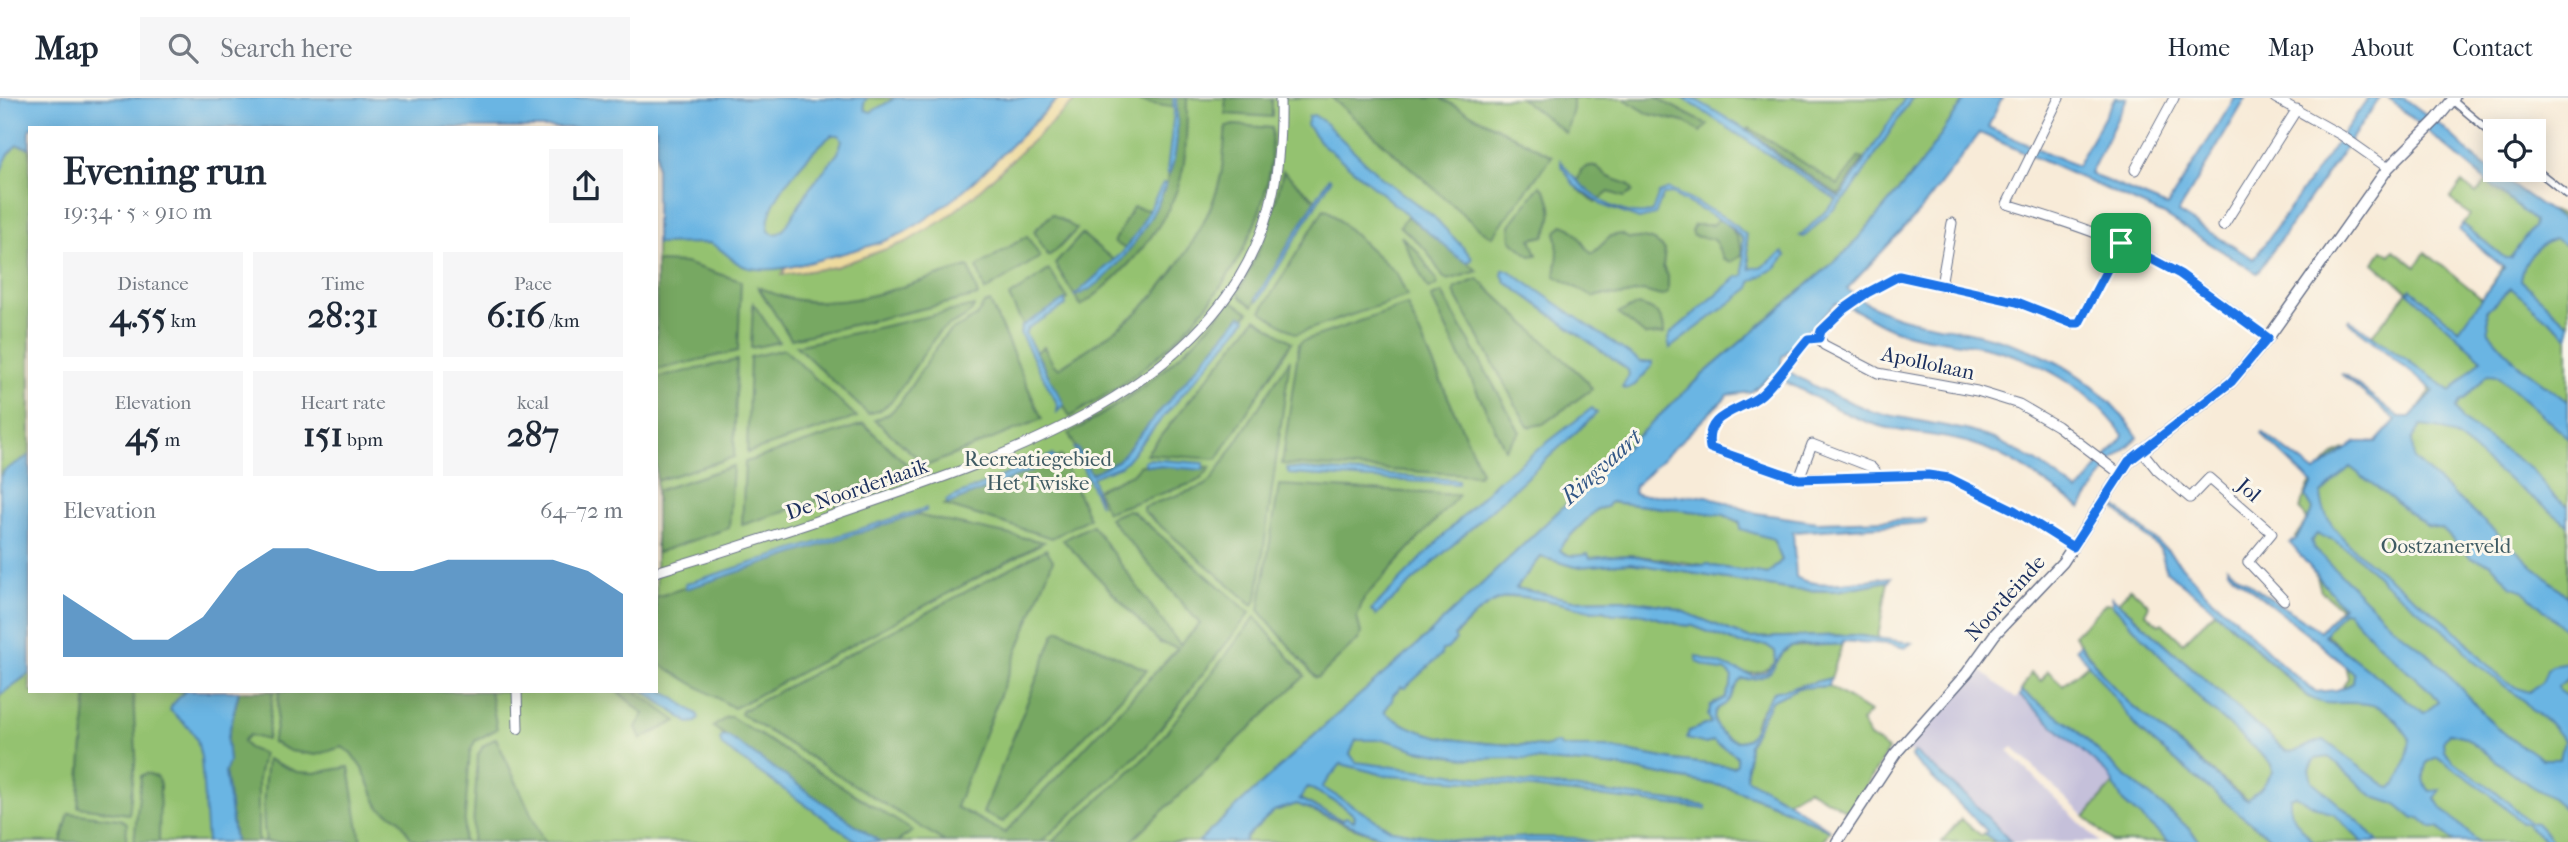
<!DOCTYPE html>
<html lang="en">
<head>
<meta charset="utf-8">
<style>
  body { margin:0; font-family:"IM FELL French Canon",serif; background:#f6f6f7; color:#1f2937; height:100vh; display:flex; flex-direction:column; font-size:26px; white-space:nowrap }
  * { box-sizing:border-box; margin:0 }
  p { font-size:23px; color:#747a83 }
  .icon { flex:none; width:38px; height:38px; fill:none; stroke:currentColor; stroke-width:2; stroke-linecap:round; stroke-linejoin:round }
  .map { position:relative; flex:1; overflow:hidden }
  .details { position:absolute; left:28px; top:28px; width:630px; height:567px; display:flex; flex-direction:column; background:#fff; border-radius:0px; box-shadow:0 4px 18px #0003 }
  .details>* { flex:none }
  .tools { position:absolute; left:2483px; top:21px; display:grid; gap:14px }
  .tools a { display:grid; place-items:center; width:63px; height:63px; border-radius:0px; background:#fff; box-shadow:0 4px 18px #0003; font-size:35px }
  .pin { position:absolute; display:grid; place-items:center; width:60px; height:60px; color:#fff; margin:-30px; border-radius:14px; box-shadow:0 4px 10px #0006 }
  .round { display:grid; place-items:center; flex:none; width:74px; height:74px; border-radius:0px; background:#f6f6f7 }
  .head { display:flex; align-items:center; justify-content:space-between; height:119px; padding:0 35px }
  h1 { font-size:38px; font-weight:800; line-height:52px }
  .metrics { display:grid; grid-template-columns:repeat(3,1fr); gap:10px; height:119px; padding:7px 35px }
  .metrics div { display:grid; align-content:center; border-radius:0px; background:#f6f6f7; text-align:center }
  .metrics b { font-size:35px; font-weight:800 }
  .metrics small { font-size:19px; font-weight:400 }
  .metrics p { font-size:19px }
  .chart { height:196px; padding:14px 35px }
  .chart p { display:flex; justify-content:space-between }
  .chart svg { width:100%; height:126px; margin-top:7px; fill:#1f6fb2; opacity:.7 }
  header { display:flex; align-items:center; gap:42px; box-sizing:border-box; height:98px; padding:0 35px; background:#fff; border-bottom:2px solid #e0e1e3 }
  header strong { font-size:33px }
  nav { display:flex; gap:38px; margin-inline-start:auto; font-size:24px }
  .search { width:490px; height:63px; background:#f6f6f7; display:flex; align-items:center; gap:18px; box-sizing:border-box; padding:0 24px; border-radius:0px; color:#747a83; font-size:26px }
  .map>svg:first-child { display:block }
</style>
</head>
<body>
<header>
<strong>Map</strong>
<div class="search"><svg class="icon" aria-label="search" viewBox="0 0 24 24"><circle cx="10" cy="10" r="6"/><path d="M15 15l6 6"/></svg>Search here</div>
<nav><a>Home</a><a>Map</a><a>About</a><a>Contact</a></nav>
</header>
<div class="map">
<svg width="2568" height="744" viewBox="0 0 2568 744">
  <rect width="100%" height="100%" fill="#fbf7ec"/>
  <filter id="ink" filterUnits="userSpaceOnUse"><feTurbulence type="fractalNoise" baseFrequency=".0143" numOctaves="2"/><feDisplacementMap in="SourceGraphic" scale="14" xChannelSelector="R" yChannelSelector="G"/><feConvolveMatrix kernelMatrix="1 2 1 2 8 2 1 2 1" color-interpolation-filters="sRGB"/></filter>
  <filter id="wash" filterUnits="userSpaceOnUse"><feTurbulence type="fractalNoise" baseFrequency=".00686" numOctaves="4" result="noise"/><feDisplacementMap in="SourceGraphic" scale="28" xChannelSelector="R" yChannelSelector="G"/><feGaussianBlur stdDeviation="1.57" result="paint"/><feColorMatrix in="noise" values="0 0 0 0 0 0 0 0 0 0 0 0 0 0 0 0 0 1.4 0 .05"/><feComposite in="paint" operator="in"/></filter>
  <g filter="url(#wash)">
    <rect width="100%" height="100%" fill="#f8ebd8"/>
    <path fill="#c5c0da" d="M1978 570 2016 601 2021 593 2020 598 2038 615 2109 677 2114 685 2085 719 2013 649 2008 653 2099 744H2011L1943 677 1915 654H1906Z"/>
    <path fill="#94c270" stroke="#587867" stroke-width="2" fill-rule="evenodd" d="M0 0H1966L1918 70 1849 151 1700 279 1426 539 1330 623 1198 744H0ZM30 30H656V593H30Z
      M2487 83 2533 121C2547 109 2552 111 2568 121V744H2201L2184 726 2116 670 2072 628 2021 593 2031 575 2041 583 2048 573 2063 587 2089 565 2140 633 2252 726 2247 702 2128 604 2108 583 2074 537 2106 505 2112 506 2208 609 2286 653 2118 504 2131 490 2149 507 2145 515 2159 527 2162 525 2183 545 2215 513 2309 600H2349L2343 587 2348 580 2341 550 2321 532 2341 510 2321 493 2317 479 2295 439 2306 423 2305 418 2300 413C2302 394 2326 356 2345 351 2351 350 2361 352 2368 352L2388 334 2394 324 2406 322 2413 317 2430 294 2429 286 2445 289 2372 237 2408 194 2374 165 2382 152 2390 157 2394 152 2416 169 2425 154 2482 200 2502 171V158L2463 126 2470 117 2450 101 2462 85 2476 96ZM2410 192 2457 231 2470 250 2409 194Z
      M1610 404 1724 417 1773 441 1782 462 1768 476 1632 457C1618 457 1605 459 1590 460L1588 456C1578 458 1567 460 1560 452L1563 445 1597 411 1606 409Z
      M1541 459 1576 469 1630 465 1793 492 1837 493 1888 483 1878 540 1854 537 1749 540 1669 508 1621 501 1573 502 1515 491Z
      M1515 498 1546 502 1593 513 1603 512 1613 516 1640 515 1681 527 1693 528 1740 546 1766 547 1775 553 1776 564C1750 589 1726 566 1696 559L1725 572 1732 579 1731 587 1725 600 1711 607V625L1689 633C1706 640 1723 646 1737 658V666L1734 669 1674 662 1605 649H1562L1558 646 1544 649C1491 644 1428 648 1384 614L1392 602V597L1401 589 1405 590 1475 517 1495 502Z
      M1842 546 1831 580 1774 594C1768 603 1761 612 1756 622 1753 629 1754 638 1747 641 1732 649 1710 630 1715 615 1717 608 1724 609 1727 604 1734 597 1734 587 1742 581 1772 583 1771 563 1790 549Z
      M1829 588 1870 614 1861 624 1870 639 1888 652 1850 715 1808 691 1787 703 1746 681 1749 646 1771 603 1798 590Z
      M1356 642H1386L1619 669 1727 689 1775 707 1830 732 1822 744 1456 743 1392 732 1321 689Z
      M2114 685 2123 704 2169 744H2112L2085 719Z
      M1308 689 1343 708 1355 718 1354 723 1342 722 1298 700Z
      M1297 706 1344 726 1393 744H1244L1246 739 1274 713Z
      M1961 721 1982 738 1984 735 1996 744H1941Z"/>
    <path fill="#77a862" stroke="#496c60" stroke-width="2" d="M1141 0H1187C1187 24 1187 47 1183 71 1172 124 1124 178 1081 208L1055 166 1082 136 1116 164 1127 152 1114 144 1133 109 1154 113C1171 83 1177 44 1177 10L1140 4Z
      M1225 0H1272V19L1226 16Z
      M1332 0H1440L1552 58 1492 139 1476 128Z
      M1520 0H1573V11L1566 35Z
      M1623 0H1657L1708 27 1700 34 1687 25 1649 16Z
      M1235 27 1272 30C1271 44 1272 59 1270 73 1254 159 1199 230 1129 281 1111 295 1090 306 1070 319L1036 254 1044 249 1053 266 1059 270C1084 253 1111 237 1134 217 1170 185 1211 124 1221 77 1224 61 1224 45 1226 29Z
      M1750 30 1838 87 1859 59 1863 61 1839 97 1789 64 1748 32Z
      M1589 68H1596C1600 72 1604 77 1609 79 1620 85 1629 82 1633 94L1624 99 1609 94 1595 105 1576 89 1581 72Z
      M1283 73 1317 103 1253 208 1242 200 1238 194C1260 155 1274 116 1283 73Z
      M1540 87C1554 100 1555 123 1544 138L1531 141 1537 157 1530 158 1511 142 1510 127Z
      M1324 111 1328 112 1397 176 1407 198 1296 236 1261 213Z
      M1052 116 1077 131 1057 152 1048 158 1034 133Z
      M1407 118 1478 173 1448 182 1443 179 1426 152 1400 128Z
      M1719 120C1733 130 1740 140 1743 157L1731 164 1724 162 1716 145 1712 141 1693 138 1691 134 1694 127H1712Z
      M1562 127C1580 131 1579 145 1592 156L1611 138 1621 136 1630 141C1642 138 1656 141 1665 152L1663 169 1668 178V195L1661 198 1643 193 1622 198 1602 197 1593 199 1555 178 1558 156 1556 134Z
      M1027 138 1040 159 985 193 977 169Z
      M1401 138 1418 154 1437 183 1436 188 1428 191Z
      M656 164 685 165 741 183 738 253 656 272Z
      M969 169 978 198 791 241 758 189C768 193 778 198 789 200 851 215 909 183 969 169Z
      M1049 172 1068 201 1024 229 1009 199Z
      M1478 181 1586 282 1592 291 1543 326 1528 329 1454 194 1455 190Z
      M1442 195 1520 334 1505 351 1431 199Z
      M1231 202 1249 214 1121 366 1089 378 1069 336C1137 297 1181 264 1231 202Z
      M990 204 1042 321 926 368 875 322 890 315 899 306 942 241 949 234 976 219 984 206Z
      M753 205 779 244 751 250Z
      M1407 207 1481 373 1478 377 1282 366 1299 246 1302 243Z
      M1638 207C1654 210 1665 219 1664 236L1645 237 1618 215Z
      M974 208C970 222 949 225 938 235L891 304 880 312 868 316 796 248Z
      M1256 220 1292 244 1217 361 1146 356Z
      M784 251 857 319 747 355 750 259Z
      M1290 261 1257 500 1253 507 1143 413V409L1204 388 1211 383Z
      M737 262 734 359 656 383V280Z
      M864 326 913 372 742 427 745 364Z
      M1061 358 1089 420 1052 440 944 407Z
      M1140 367 1211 369 1201 381 1193 385 1107 414 1096 392 1132 376Z
      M733 368 729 430 656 455V393Z
      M1279 387 1459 397 1364 500 1357 519 1361 535 1359 541 1319 579 1316 580 1259 512Z
      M1128 412 1132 413 1250 515 1145 650 1041 744H945L741 616 742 613 1046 451 1053 462 956 709 1005 735 1178 550 1160 545 1063 442 1092 427 1180 547 1200 526 1109 420Z
      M911 416 1044 444 734 610 656 564V499Z
      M1255 519 1305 578 1130 744H1052L1151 654Z
      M1060 532 1147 572 1003 724 983 715 1055 535Z
      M87 593H133L136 657 129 716 78 709Z
      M239 593H273L267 642 249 637 243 643 248 650 263 656 258 681V744H235L225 674 229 664 227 642Z
      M279 593H490L497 631 475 643 470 654 463 744H418L410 739 399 721 379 709 363 672 351 655 342 649 316 657 290 653 272 644 276 630Z
      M617 593H635L677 623 641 641 636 629 644 616Z
      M727 619H731L913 733 897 744H880L713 629Z
      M496 640 544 744H472L478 657 483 648Z
      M267 661 297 674 314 675 349 669 361 744H266C261 716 264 689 267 661Z
      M147 675 157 679 160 686 159 744H134L141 678Z
      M69 715 120 721 127 725 126 744H61Z"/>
    <path fill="#eeda9e" stroke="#84847e" stroke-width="2" d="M1059 0H1078L973 98 945 121 906 144 835 169 782 177 785 170 822 161 949 104 982 76Z"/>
    <path fill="#6ab5e3" stroke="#4272a0" stroke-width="2" fill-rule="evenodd" d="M0 0H867L864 5 865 12 871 14 895 0H1059C1010 46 965 100 905 134 882 146 854 152 829 159 804 166 775 175 749 170 732 166 724 150 709 145L656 146V30H30V50L17 47C8 54 3 66 0 77ZM832 37H839L842 42 838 55 809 91 785 130 779 135 774 136 769 133C762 105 811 53 832 37Z
      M1173 0H1176C1178 24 1179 55 1169 76L1167 74 1174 14Z
      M1683 0H1693L1753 36 1780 60 1840 100 1905 0H1912L1849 97 1804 139 1800 138 1837 102Z
      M1966 0H2002L1988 29 2077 68 2115 0H2127L2090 76 2167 108 2235 0H2246L2178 115 2254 161 2368 0H2380L2257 175 2164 117 1980 35 1920 113 1847 191C1877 218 1916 224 1955 231 2033 246 2093 272 2138 339L2113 362 2081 410C2048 387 2015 360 1976 347 1944 336 1909 337 1877 327 1838 316 1807 292 1771 277L1751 294 1728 297 1639 384 1635 388 1634 395 1640 397 1707 398 1756 415 1817 424 1926 421V425L1793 434 1796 479C1817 493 1867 481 1892 479L1888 483 1837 493 1793 492 1630 465 1576 469 1541 459 1516 490 1573 502 1621 501 1669 508 1749 540 1854 537 1912 545 1905 550 1890 546 1843 543 1842 546C1828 548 1803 546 1791 549 1773 555 1782 584 1742 581 1734 587 1734 597 1727 604 1724 609 1717 608 1715 615 1710 630 1732 649 1747 641 1754 638 1762 605 1774 594L1831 580 1829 588 1798 590 1771 603 1749 646 1746 680 1787 703 1830 732 1775 707 1727 689 1619 669 1510 660 1469 661 1417 652 1386 642H1356L1350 656 1356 664C1472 680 1590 690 1706 708V711L1482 684 1388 678 1341 666 1322 689 1392 732 1456 743 1531 739 1574 740 1592 744H1393L1297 706 1274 713 1246 739 1244 744H1198L1330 623 1426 539 1700 279 1849 151 1918 70ZM1836 205C1857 209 1874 225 1895 232 1922 241 1952 243 1980 248 2036 259 2090 290 2123 337L2122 340 2078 394 2036 363 1994 341 1966 332 1873 314 1818 290 1791 275 1781 265 1782 259ZM1610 404 1724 417 1740 424V431L1773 441 1782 462 1768 476 1712 468 1709 466C1686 471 1658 461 1635 458 1620 456 1606 459 1590 460L1588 456C1579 458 1567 460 1560 452L1563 445 1597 411 1606 409ZM1515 498 1546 502 1593 513 1603 512 1613 516 1640 515 1681 527 1693 528 1740 546 1766 547 1775 553 1776 564 1766 574 1754 578 1696 558 1697 564 1720 573 1725 572 1732 579 1731 587 1725 600 1711 607 1708 617 1711 625 1689 633 1687 641 1706 646 1713 643C1719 649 1728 650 1737 658V666L1734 669 1674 662 1605 649H1562L1558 645 1544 649C1491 644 1428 648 1384 614L1392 602 1393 597 1401 589 1405 590 1441 557 1442 552 1447 551 1456 542 1454 538C1473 519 1489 500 1515 498ZM1308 689 1343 708 1355 718 1354 723 1346 719 1342 722 1299 701Z
      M2388 0H2404L2443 29 2481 65 2568 126V149L2555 141C2536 147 2523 163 2521 182L2568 226V239L2511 190 2487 212 2489 234 2517 266 2568 304V340L2498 278 2487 277 2464 302H2461L2456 311 2462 322 2532 372 2554 398 2568 409V427L2483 362C2477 353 2454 337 2443 332 2437 329 2428 329 2421 328L2412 342 2414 361 2568 499V534L2522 492 2511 488 2490 465 2471 460 2442 431 2427 428 2350 369 2321 396C2322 415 2332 429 2345 442 2378 477 2422 501 2457 534 2479 555 2499 588 2530 594L2543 582 2547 571 2552 567 2568 564V581L2558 588 2559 593 2568 599V714L2552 700 2520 681 2465 639 2449 635 2443 643 2444 653 2454 664 2497 694 2529 724 2536 725 2554 744H2546C2540 735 2532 734 2526 725H2521L2489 695 2437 659 2427 664C2423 673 2422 685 2430 693L2441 692 2435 700 2439 707 2478 744H2454L2438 730H2432L2420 720 2413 721 2395 706 2374 699 2329 659 2315 661 2309 671 2312 683 2364 728 2378 744H2362L2335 717 2326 714 2296 698 2290 700C2288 719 2302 731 2314 744H2276L2237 714 2140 633 2076 550 2080 546 2108 583 2128 604 2243 700 2247 702 2260 691 2273 674 2272 666 2208 609 2112 506V499L2286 653C2300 656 2310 643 2324 642L2387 689 2392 690C2404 679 2408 657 2410 641 2388 609 2380 604 2341 605 2328 606 2321 606 2309 599L2209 507 2166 473 2161 452 2114 410 2112 405 2168 453 2207 496 2235 520 2278 563 2315 594 2337 592 2353 585 2354 576 2313 540 2228 473 2227 469 2261 494 2320 533 2343 509 2290 445 2296 441 2313 411 2305 398 2313 386 2261 336 2262 334 2315 374 2356 344H2376L2396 322 2341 276 2345 277 2399 319H2410L2434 293 2348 223 2349 221 2451 293 2482 261 2408 194 2411 191 2459 232 2504 170 2459 132 2463 126 2505 160H2510L2533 129 2534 123ZM2317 436 2322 439 2332 441 2355 457 2383 484 2458 544 2472 562 2526 605 2530 611 2549 624 2564 643 2560 661H2542L2528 651 2519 647 2493 626 2432 559 2391 527 2314 450 2311 443ZM2343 513 2348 514 2375 543 2430 593 2438 604 2424 615 2324 537Z
      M1314 17 1324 24 1382 80 1434 119 1472 159V162L1467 164 1460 161 1320 44 1307 27 1309 18Z
      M1561 63C1579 89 1617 123 1652 114L1659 95 1669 91 1726 120 1746 137 1750 171 1763 168 1783 154 1786 158 1775 170 1751 184 1750 190 1670 250 1668 241 1671 235 1737 179 1744 178 1743 141 1729 127 1672 96 1663 97 1655 117 1639 121 1602 107 1574 87 1561 67Z
      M1329 80 1331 82 1258 203 1256 200Z
      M1163 85 1166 86C1153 122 1112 188 1074 198L1122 155 1138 133Z
      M1503 172H1508L1641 264H1652V268L1635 287 1626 291 1622 289 1629 277 1628 272 1506 184 1502 177Z
      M1065 202 1066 207 1028 230 1025 235 1064 306 1057 314 1058 307 1020 235 1022 228Z
      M1241 217 1246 220 1245 223 1127 362 1121 368 1092 379 1100 407 1074 350H1077L1091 376 1118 363Z
      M1592 310 1597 315 1376 517 1371 512 1496 384Z
      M30 357V575L0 597V379L5 372Z
      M1052 357 1057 362 948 406 946 402Z
      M1147 361 1203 365H1204L1203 372 1146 367 1144 363Z
      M1287 370 1458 382V386L1289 376Z
      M926 410V413L686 491 685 486Z
      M656 588 697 616 699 620 696 624 689 625 644 593H656Z
      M185 593H239L227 642 229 664 225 674 235 744H207L201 660 197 642 191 632 170 612 172 607Z
      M2021 593 2072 628 2116 670 2184 726 2201 744H2169L2123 704 2109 677 2020 598Z
      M723 638 729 639 880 744H858L722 648 720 641Z
      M1915 654 1971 702 2011 744H1996L1985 736 1987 733 1911 659Z"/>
  </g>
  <g filter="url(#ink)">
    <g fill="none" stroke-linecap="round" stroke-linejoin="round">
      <defs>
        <path id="pedestrian" d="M2452 2 2496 39
          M2534 70 2568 97"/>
        <path id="minor" d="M2059 0 2007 106C2067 124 2128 143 2181 177 2211 196 2240 219 2268 240
          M2275 0 2341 37 2388 70
          M2135 72 2174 0
          M2223 128 2297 11
          M1941 187 1952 125
          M1819 240 1809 241C1793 258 1779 280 1762 296 1743 314 1703 312 1710 350L1799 381 1928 377 1949 380 2014 412 2073 449
          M2141 352 2157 372 2190 400 2209 380 2272 435 2248 464 2284 502
          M2119 375 2057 328 2019 306 1977 293 1878 275 1824 247 1819 240 1821 233 1844 211 1867 195 1899 178 2017 204 2071 225H2079L2121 145
          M1799 381 1812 346 1871 369 1881 380
          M656 474C726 453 794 431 863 407 993 363 1166 304 1240 178 1275 120 1281 66 1280 0
          M517 593 518 631"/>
        <path id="tertiary" d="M1837 744 1895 656 1967 575 1995 536 2063 464 2129 363 2231 284 2268 240 2388 70 2436 22 2454 0"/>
      </defs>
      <use href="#pedestrian" stroke="#687189" stroke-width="9"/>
      <use href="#minor" stroke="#687189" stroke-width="11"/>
      <use href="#tertiary" stroke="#687189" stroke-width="13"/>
      <use href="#pedestrian" stroke="#fff" stroke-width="6"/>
      <use href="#minor" stroke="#fff" stroke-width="9"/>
      <use href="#tertiary" stroke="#fff" stroke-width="10"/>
    </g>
  </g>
  <g fill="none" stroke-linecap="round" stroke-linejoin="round" filter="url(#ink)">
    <defs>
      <path id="route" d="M2121 145 2180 176 2268 240 2231 284 2129 363 2073 449 2014 412 1949 380 1928 377 1799 381 1710 350C1703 313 1743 314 1762 296 1779 280 1793 258 1808 241L1819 240 1821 233 1844 211 1867 195 1899 178 2017 204 2071 225H2079Z"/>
    </defs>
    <use href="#route" stroke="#fff" stroke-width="14"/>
    <use href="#route" stroke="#1a73e8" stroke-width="9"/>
  </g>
  <g text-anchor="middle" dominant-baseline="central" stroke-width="6" stroke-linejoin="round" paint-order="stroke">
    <g font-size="21" fill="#1b2f5e" stroke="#fbf7ec">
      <text transform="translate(1928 265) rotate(12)">Apollolaan</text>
      <text transform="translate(857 391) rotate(-19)">De Noorderlaaik</text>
      <text transform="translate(2249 392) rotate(41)">Jol</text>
      <text transform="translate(2005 500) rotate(-48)">Noordeinde</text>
    </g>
    <g font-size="21" fill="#3f5b63" stroke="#fbf7ec">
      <text x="1038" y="361">Recreatiegebied<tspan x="1038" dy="24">Het Twiske</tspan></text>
      <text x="2446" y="448">Oostzanerveld</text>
    </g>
    <g font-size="23" font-style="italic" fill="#335786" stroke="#fbf7ec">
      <text transform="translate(1601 369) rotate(-42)">Ringvaart</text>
    </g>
  </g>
</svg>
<div class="tools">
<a><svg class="icon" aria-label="locate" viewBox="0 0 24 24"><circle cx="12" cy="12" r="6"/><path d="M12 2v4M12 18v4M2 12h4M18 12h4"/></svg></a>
</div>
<div class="pin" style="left:2121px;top:145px;background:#1e9e55"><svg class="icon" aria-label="arrive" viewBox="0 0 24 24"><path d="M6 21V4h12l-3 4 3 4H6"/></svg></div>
<section class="details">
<div class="head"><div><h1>Evening run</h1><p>19:34 · 5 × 910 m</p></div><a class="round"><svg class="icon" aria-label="share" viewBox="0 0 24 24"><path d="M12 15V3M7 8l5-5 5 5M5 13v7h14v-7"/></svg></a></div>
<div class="metrics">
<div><p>Distance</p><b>4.55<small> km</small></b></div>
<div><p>Time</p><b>28:31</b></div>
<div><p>Pace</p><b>6:16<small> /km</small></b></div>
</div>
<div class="metrics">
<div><p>Elevation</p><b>45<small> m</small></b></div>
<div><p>Heart rate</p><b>151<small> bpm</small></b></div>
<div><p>kcal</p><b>287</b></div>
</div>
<div class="chart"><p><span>Elevation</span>64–72 m</p>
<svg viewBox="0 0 160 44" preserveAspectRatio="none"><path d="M0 44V22L10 30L20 38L30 38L40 30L50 14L60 6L70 6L80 10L90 14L100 14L110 10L120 10L130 10L140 10L150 14L160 22V44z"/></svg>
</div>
</section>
</div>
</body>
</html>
